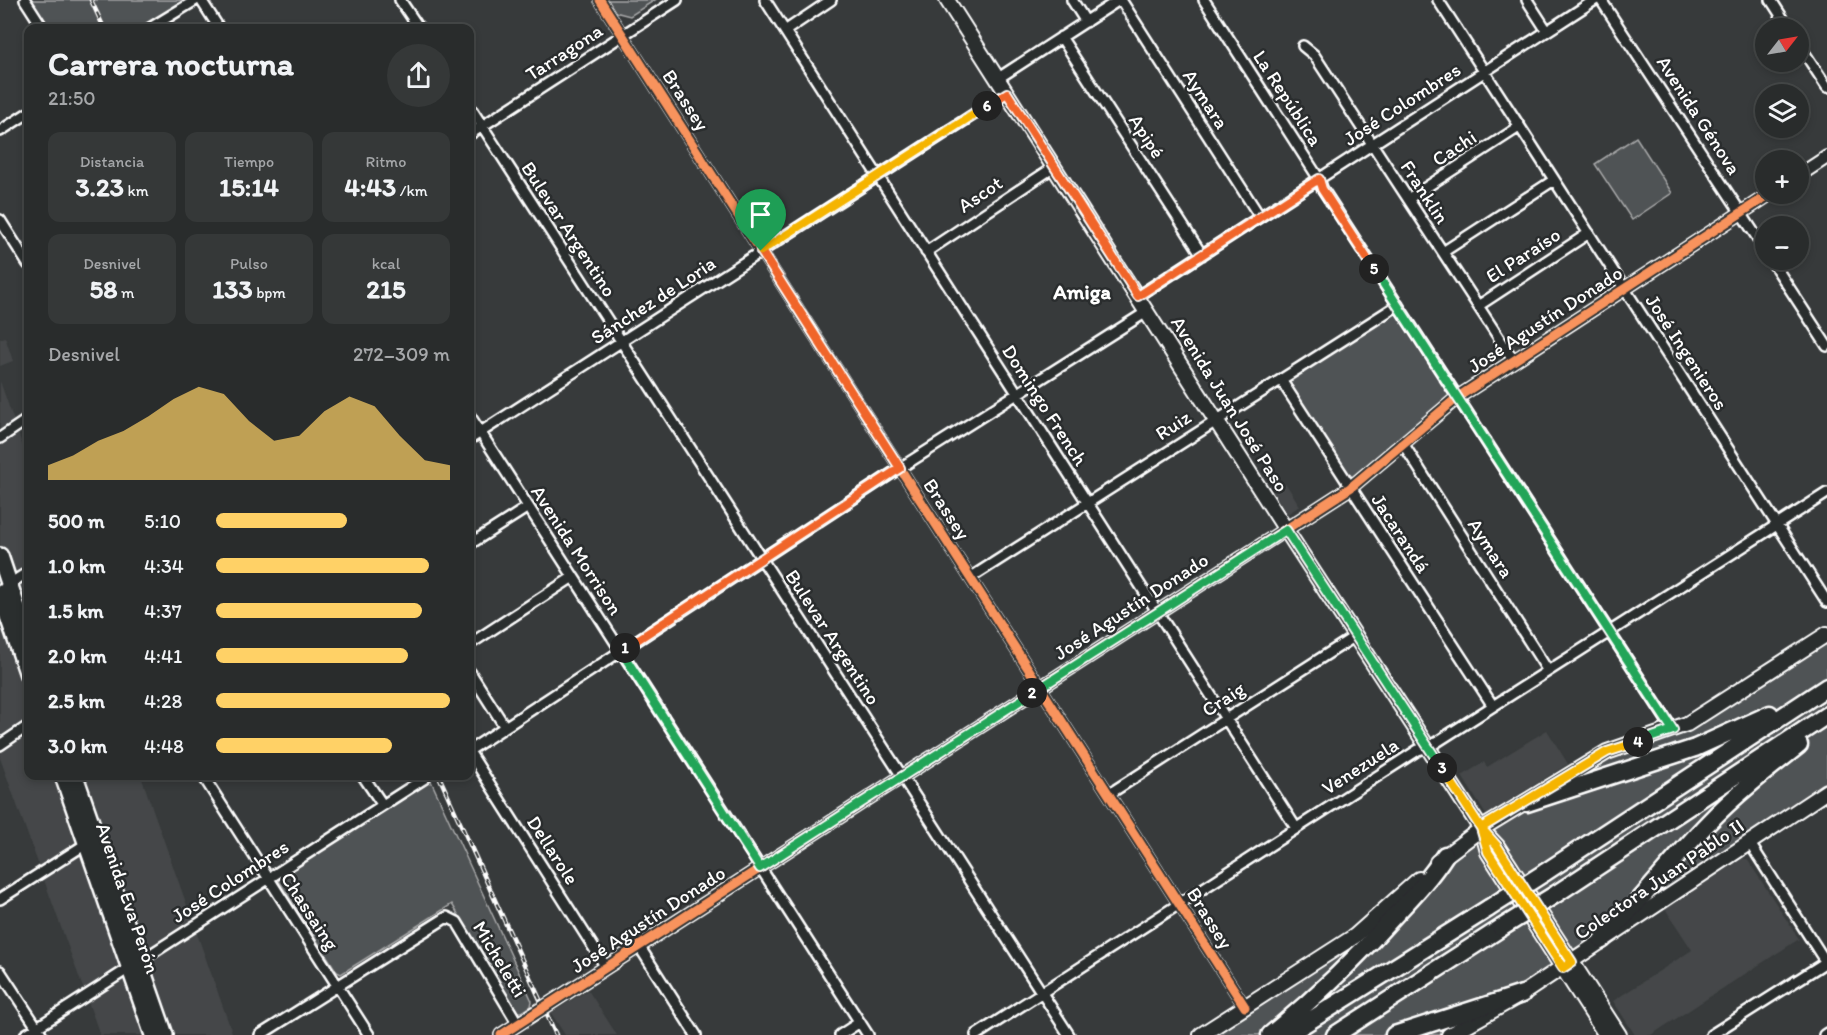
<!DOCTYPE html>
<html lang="es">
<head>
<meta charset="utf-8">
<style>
  body { margin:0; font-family:Itim,sans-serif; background:#353838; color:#f1f3f6; height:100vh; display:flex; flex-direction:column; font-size:22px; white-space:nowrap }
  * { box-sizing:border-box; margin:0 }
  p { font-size:20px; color:#a5a7a9 }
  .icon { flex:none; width:33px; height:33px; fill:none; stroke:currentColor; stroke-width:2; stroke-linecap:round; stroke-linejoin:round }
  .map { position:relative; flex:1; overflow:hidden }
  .drawer { position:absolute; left:24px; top:24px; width:450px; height:756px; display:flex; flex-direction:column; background:#292c2c; border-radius:12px; box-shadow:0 3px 9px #0003,0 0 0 2px #454848 }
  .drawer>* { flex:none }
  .needle { width:39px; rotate:59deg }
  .buttons { position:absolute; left:1755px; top:18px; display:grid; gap:12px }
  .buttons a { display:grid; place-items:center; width:54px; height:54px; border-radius:50%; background:#292c2c; box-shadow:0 3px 9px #0003,0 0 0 2px #454848; font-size:30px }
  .pin { position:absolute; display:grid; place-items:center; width:51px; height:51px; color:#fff; margin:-62px -26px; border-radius:50% 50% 50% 0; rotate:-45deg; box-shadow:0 0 6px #0007 }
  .pin .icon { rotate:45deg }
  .km { position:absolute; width:30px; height:30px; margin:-15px; border-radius:50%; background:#222; color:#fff; font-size:16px; line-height:30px; text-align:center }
  .round { display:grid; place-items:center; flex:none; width:63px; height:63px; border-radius:32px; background:#353838 }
  .summary { display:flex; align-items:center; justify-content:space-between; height:102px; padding:0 24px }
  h1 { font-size:33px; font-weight:700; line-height:45px }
  .metrics { display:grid; grid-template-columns:repeat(3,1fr); gap:9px; height:102px; padding:6px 24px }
  .metrics div { display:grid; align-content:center; border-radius:12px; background:#353838; text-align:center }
  .metrics b { font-size:26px; font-weight:700 }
  .metrics small { font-size:16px; font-weight:400 }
  .metrics p { font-size:16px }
  .chart { height:168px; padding:12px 24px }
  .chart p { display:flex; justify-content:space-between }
  .chart svg { width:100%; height:108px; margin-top:6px; fill:#ffd166; opacity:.7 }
  ul { padding:0 24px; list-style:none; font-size:20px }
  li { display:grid; grid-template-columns:96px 72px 1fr; align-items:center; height:45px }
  li i { height:15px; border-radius:8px; background:#ffd166 }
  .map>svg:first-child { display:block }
</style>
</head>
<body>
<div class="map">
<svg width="1827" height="1035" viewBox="0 0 1827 1035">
  <rect width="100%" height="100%" fill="#373a3b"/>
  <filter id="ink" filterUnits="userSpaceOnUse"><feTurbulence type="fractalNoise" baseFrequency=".0167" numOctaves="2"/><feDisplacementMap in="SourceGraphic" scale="12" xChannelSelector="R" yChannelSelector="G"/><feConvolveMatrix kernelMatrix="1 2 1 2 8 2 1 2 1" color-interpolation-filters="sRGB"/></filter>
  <g filter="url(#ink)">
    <path fill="#444748" d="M5 337 13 361 0 366V339Z
      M0 381 28 461V776H141L233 1035H100L0 758Z
      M1286 484 1300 506 1287 514 1273 492Z
      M1547 730 1568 764 1486 815 1462 776 1484 762 1487 767Z
      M1740 858 1747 859 1799 939 1651 1035H1635L1613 1001 1692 950 1664 907Z
      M588 990 617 1035H565L551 1013Z"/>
    <path fill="#505354" stroke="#a8a9aa" stroke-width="1.5" d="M25 0H196L156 28H43Z
      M608 0H655L630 16 615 12Z
      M1636 137 1672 193 1632 220 1595 164Z
      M1393 311 1410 326 1451 392V398L1355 478 1344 473 1290 389 1288 381 1294 375Z
      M1827 634V791L1449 1035H1201L1310 967 1445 855 1607 752 1673 730Z
      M431 781 532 1001 531 1006 522 1012H517L452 904 341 974 337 972 277 878Z"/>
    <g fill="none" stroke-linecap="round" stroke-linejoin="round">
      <defs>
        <path id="minor" d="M25 0 43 28
          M201 0 219 28
          M400 0 419 28
          M600 0 1245 1007
          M765 0 1296 828
          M1072 0 1086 22
          M1121 0 1260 217
          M1204 0 1319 179 1322 188 1673 730
          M1438 0 1827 602
          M1527 0 1547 31
          M1601 0 1766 251
          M1771 0 1789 28
          M150 28 196 0
          M785 31 831 0
          M1061 37 1202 255
          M1798 43 1827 87
          M1303 46 1314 55 1514 361
          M997 79 1119 0
          M470 107 1069 1035
          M0 131 28 113
          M470 134 677 0
          M1408 199 1519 127
          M0 220 28 264
          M926 252 1054 167
          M1443 252 1554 180
          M1771 260 1827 346
          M1138 296 1595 0
          M1478 306 1589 233
          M1281 380 1493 706
          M470 416 868 1035
          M0 438 28 419
          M470 439 1007 93
          M1404 445 1548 671
          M470 544 528 507
          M970 578 1398 305
          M5 587 28 572
          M470 644 573 577
          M470 672 505 727
          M0 745 28 726
          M470 750 900 468 1148 311
          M470 753 606 967
          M203 776 369 1035
          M363 776 382 804
          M1109 794 1357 635
          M1749 842 1827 964
          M0 899 89 842
          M639 946 696 1035
          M0 971 42 1035
          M25 1035 425 778
          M260 1035 447 917 457 922 518 1024
          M840 1035 860 1022
          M976 1035 1418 750 1429 747 1827 493
          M1711 1035 1826 962
          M1824 1035 1827 1033"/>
        <path id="tertiary" d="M1798 176 1827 157
          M501 1035 1350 488 1458 397 1770 194"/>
        <path id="secondary" d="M947 0 1286 530 1481 829 1497 846 1619 1035
          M1483 833 1488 852 1606 1035
          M1437 862 1481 829 1607 752 1687 724 1827 634
          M1201 1035 1355 936 1419 879
          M1449 1035 1522 994 1827 791"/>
        <path id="primary" d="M0 556 28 640
          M0 593 28 675
          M63 776 153 1035
          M75 776 165 1035"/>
        <path id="motorway" d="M1527 803 1695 748 1770 714
          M1544 873 1827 687
          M1556 894 1827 715
          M1602 940C1640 903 1671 861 1708 823 1736 794 1767 770 1799 745
          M1270 1035C1315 998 1356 959 1395 915 1413 896 1431 877 1445 855
          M1287 1035 1489 908
          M1335 1035 1501 928
          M1394 1035 1522 994"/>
      </defs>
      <use href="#minor" stroke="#fff" stroke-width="14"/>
      <use href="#tertiary" stroke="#fff" stroke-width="16"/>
      <use href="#secondary" stroke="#fff" stroke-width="18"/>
      <use href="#primary" stroke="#fff" stroke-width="20"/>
      <use href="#motorway" stroke="#fff" stroke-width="21"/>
      <use href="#minor" stroke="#2a2d2e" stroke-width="9"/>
      <use href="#tertiary" stroke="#2a2d2e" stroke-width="12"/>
      <use href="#secondary" stroke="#2a2d2e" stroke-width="14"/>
      <use href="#primary" stroke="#2a2d2e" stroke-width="15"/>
      <use href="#motorway" stroke="#2a2d2e" stroke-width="16"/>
      <defs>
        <path id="rail" d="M91 0 104 28
          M439 776 556 1035"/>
      </defs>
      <use href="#rail" stroke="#fff" stroke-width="4.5"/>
      <use href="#rail" stroke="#2a2d2e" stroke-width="2" stroke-dasharray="7" stroke-linecap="butt"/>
      <defs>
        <path id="motorway-bridge" d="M1489 908 1544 873
          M1501 928 1556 894"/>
      </defs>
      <use href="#motorway-bridge" stroke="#fff" stroke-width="21" stroke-linecap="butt"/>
      <use href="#motorway-bridge" stroke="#2a2d2e" stroke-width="16"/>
      <defs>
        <path id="cycleway" d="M600 0 1245 1007
          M501 1035 1350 488 1458 397 1770 194"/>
      </defs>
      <use href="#cycleway" stroke="#2a2d2e" stroke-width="13"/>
      <use href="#cycleway" stroke="#f8935d" stroke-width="9"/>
    </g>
  </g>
  <g fill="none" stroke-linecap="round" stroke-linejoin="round" filter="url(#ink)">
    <defs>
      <path id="split-1" d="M625 648 900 468 761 251"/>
      <path id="split-2" d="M625 648 621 651 760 868 1032 693"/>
      <path id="split-3" d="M1032 693 1286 530 1442 768"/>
      <path id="split-4" d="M1442 768 1481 828 1488 852 1563 968 1572 962 1497 846 1481 828 1607 752 1638 742"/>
      <path id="split-5" d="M1374 269 1673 730 1638 742"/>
      <path id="split-6" d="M987 106 1007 93 1138 296 1319 179 1322 189 1374 269"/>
      <path id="split-7" d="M761 251 987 106"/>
    </defs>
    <use href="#split-1" stroke="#fff" stroke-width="12"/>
    <use href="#split-2" stroke="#fff" stroke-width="12"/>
    <use href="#split-3" stroke="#fff" stroke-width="12"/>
    <use href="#split-4" stroke="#fff" stroke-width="12"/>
    <use href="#split-5" stroke="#fff" stroke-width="12"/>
    <use href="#split-6" stroke="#fff" stroke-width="12"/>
    <use href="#split-7" stroke="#fff" stroke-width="12"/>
    <use href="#split-1" stroke="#f0652b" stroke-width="8"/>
    <use href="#split-2" stroke="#22a559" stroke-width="8"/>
    <use href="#split-3" stroke="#22a559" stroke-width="8"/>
    <use href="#split-4" stroke="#f5b400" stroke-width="8"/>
    <use href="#split-5" stroke="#22a559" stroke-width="8"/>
    <use href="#split-6" stroke="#f0652b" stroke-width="8"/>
    <use href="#split-7" stroke="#f5b400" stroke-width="8"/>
  </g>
  <g text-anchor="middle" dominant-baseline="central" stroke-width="5" stroke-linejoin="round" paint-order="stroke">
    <g font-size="20" fill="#fff" stroke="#2a2d2e">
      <text transform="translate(564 52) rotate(-33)">Tarragona</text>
      <text transform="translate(1288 98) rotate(57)">La República</text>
      <text transform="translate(1206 99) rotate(57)">Aymara</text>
      <text transform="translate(686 100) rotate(57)">Brassey</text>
      <text transform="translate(1402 104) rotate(-33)">José Colombres</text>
      <text transform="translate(1699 115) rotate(57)">Avenida Génova</text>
      <text transform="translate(1147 136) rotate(57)">Apipé</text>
      <text transform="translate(1454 148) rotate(-33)">Cachi</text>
      <text transform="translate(1425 192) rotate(57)">Franklin</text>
      <text transform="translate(980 194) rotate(-34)">Ascot</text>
      <text transform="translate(569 229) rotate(57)">Bulevar Argentino</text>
      <text transform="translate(1523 255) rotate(-33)">El Paraíso</text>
      <text transform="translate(653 300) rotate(-33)">Sánchez de Loria</text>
      <text transform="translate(1545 319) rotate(-33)">José Agustín Donado</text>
      <text transform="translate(1687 352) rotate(57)">José Ingenieros</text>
      <text transform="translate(1230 404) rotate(58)">Avenida Juan José Paso</text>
      <text transform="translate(1045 405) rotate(57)">Domingo French</text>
      <text transform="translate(1173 425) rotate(-33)">Ruiz</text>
      <text transform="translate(947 509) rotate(57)">Brassey</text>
      <text transform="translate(1401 533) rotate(57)">Jacarandá</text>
      <text transform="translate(1491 548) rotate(57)">Aymara</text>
      <text transform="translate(577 550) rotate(57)">Avenida Morrison</text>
      <text transform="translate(1131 606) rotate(-33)">José Agustín Donado</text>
      <text transform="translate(833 637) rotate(57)">Bulevar Argentino</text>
      <text transform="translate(1223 699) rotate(-33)">Craig</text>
      <text transform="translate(1360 766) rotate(-33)">Venezuela</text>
      <text transform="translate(553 850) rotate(57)">Dellarole</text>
      <text transform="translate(1659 879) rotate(-34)">Colectora Juan Pablo II</text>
      <text transform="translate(230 881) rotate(-33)">José Colombres</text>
      <text transform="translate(128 898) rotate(71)">Avenida Eva Perón</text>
      <text transform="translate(310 911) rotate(57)">Chassaing</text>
      <text transform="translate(1210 918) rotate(58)">Brassey</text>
      <text transform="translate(648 919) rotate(-33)">José Agustín Donado</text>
      <text transform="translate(500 959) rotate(59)">Micheletti</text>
    </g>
    <g font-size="21" font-weight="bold" fill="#fff" stroke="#2a2d2e">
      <text x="1082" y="291">Amiga</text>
    </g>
  </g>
</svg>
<div class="buttons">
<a><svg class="needle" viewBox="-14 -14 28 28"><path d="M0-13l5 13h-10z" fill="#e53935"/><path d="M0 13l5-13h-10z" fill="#a5a7a9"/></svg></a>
<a><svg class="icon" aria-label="layers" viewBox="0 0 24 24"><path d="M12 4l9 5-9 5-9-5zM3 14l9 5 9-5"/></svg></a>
<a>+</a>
<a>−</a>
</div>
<div class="pin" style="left:761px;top:251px;background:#1e9e55"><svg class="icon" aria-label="arrive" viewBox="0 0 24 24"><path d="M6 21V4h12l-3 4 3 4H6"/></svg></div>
<b class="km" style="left:625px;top:648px">1</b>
<b class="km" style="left:1032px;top:693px">2</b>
<b class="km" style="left:1442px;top:768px">3</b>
<b class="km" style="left:1638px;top:742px">4</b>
<b class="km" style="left:1374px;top:269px">5</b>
<b class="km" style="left:987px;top:106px">6</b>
<section class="drawer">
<div class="summary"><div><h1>Carrera nocturna</h1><p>21:50</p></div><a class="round"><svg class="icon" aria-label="share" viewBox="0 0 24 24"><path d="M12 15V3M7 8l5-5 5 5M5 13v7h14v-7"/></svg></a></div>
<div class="metrics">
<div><p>Distancia</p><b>3.23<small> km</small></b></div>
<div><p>Tiempo</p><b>15:14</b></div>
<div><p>Ritmo</p><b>4:43<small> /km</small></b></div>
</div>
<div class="metrics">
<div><p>Desnivel</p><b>58<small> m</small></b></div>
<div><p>Pulso</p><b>133<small> bpm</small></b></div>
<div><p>kcal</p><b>215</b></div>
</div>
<div class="chart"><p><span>Desnivel</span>272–309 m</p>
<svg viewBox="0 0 160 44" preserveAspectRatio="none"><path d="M0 44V38L10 34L20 28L30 24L40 18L50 11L60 6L70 9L80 20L90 28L100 26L110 16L120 10L130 14L140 26L150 36L160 38V44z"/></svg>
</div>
<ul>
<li><b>500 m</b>5:10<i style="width:56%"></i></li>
<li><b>1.0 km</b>4:34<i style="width:91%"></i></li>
<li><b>1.5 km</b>4:37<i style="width:88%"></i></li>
<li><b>2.0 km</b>4:41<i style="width:82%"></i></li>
<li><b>2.5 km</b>4:28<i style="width:100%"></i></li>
<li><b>3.0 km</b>4:48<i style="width:75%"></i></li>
</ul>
</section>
</div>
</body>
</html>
